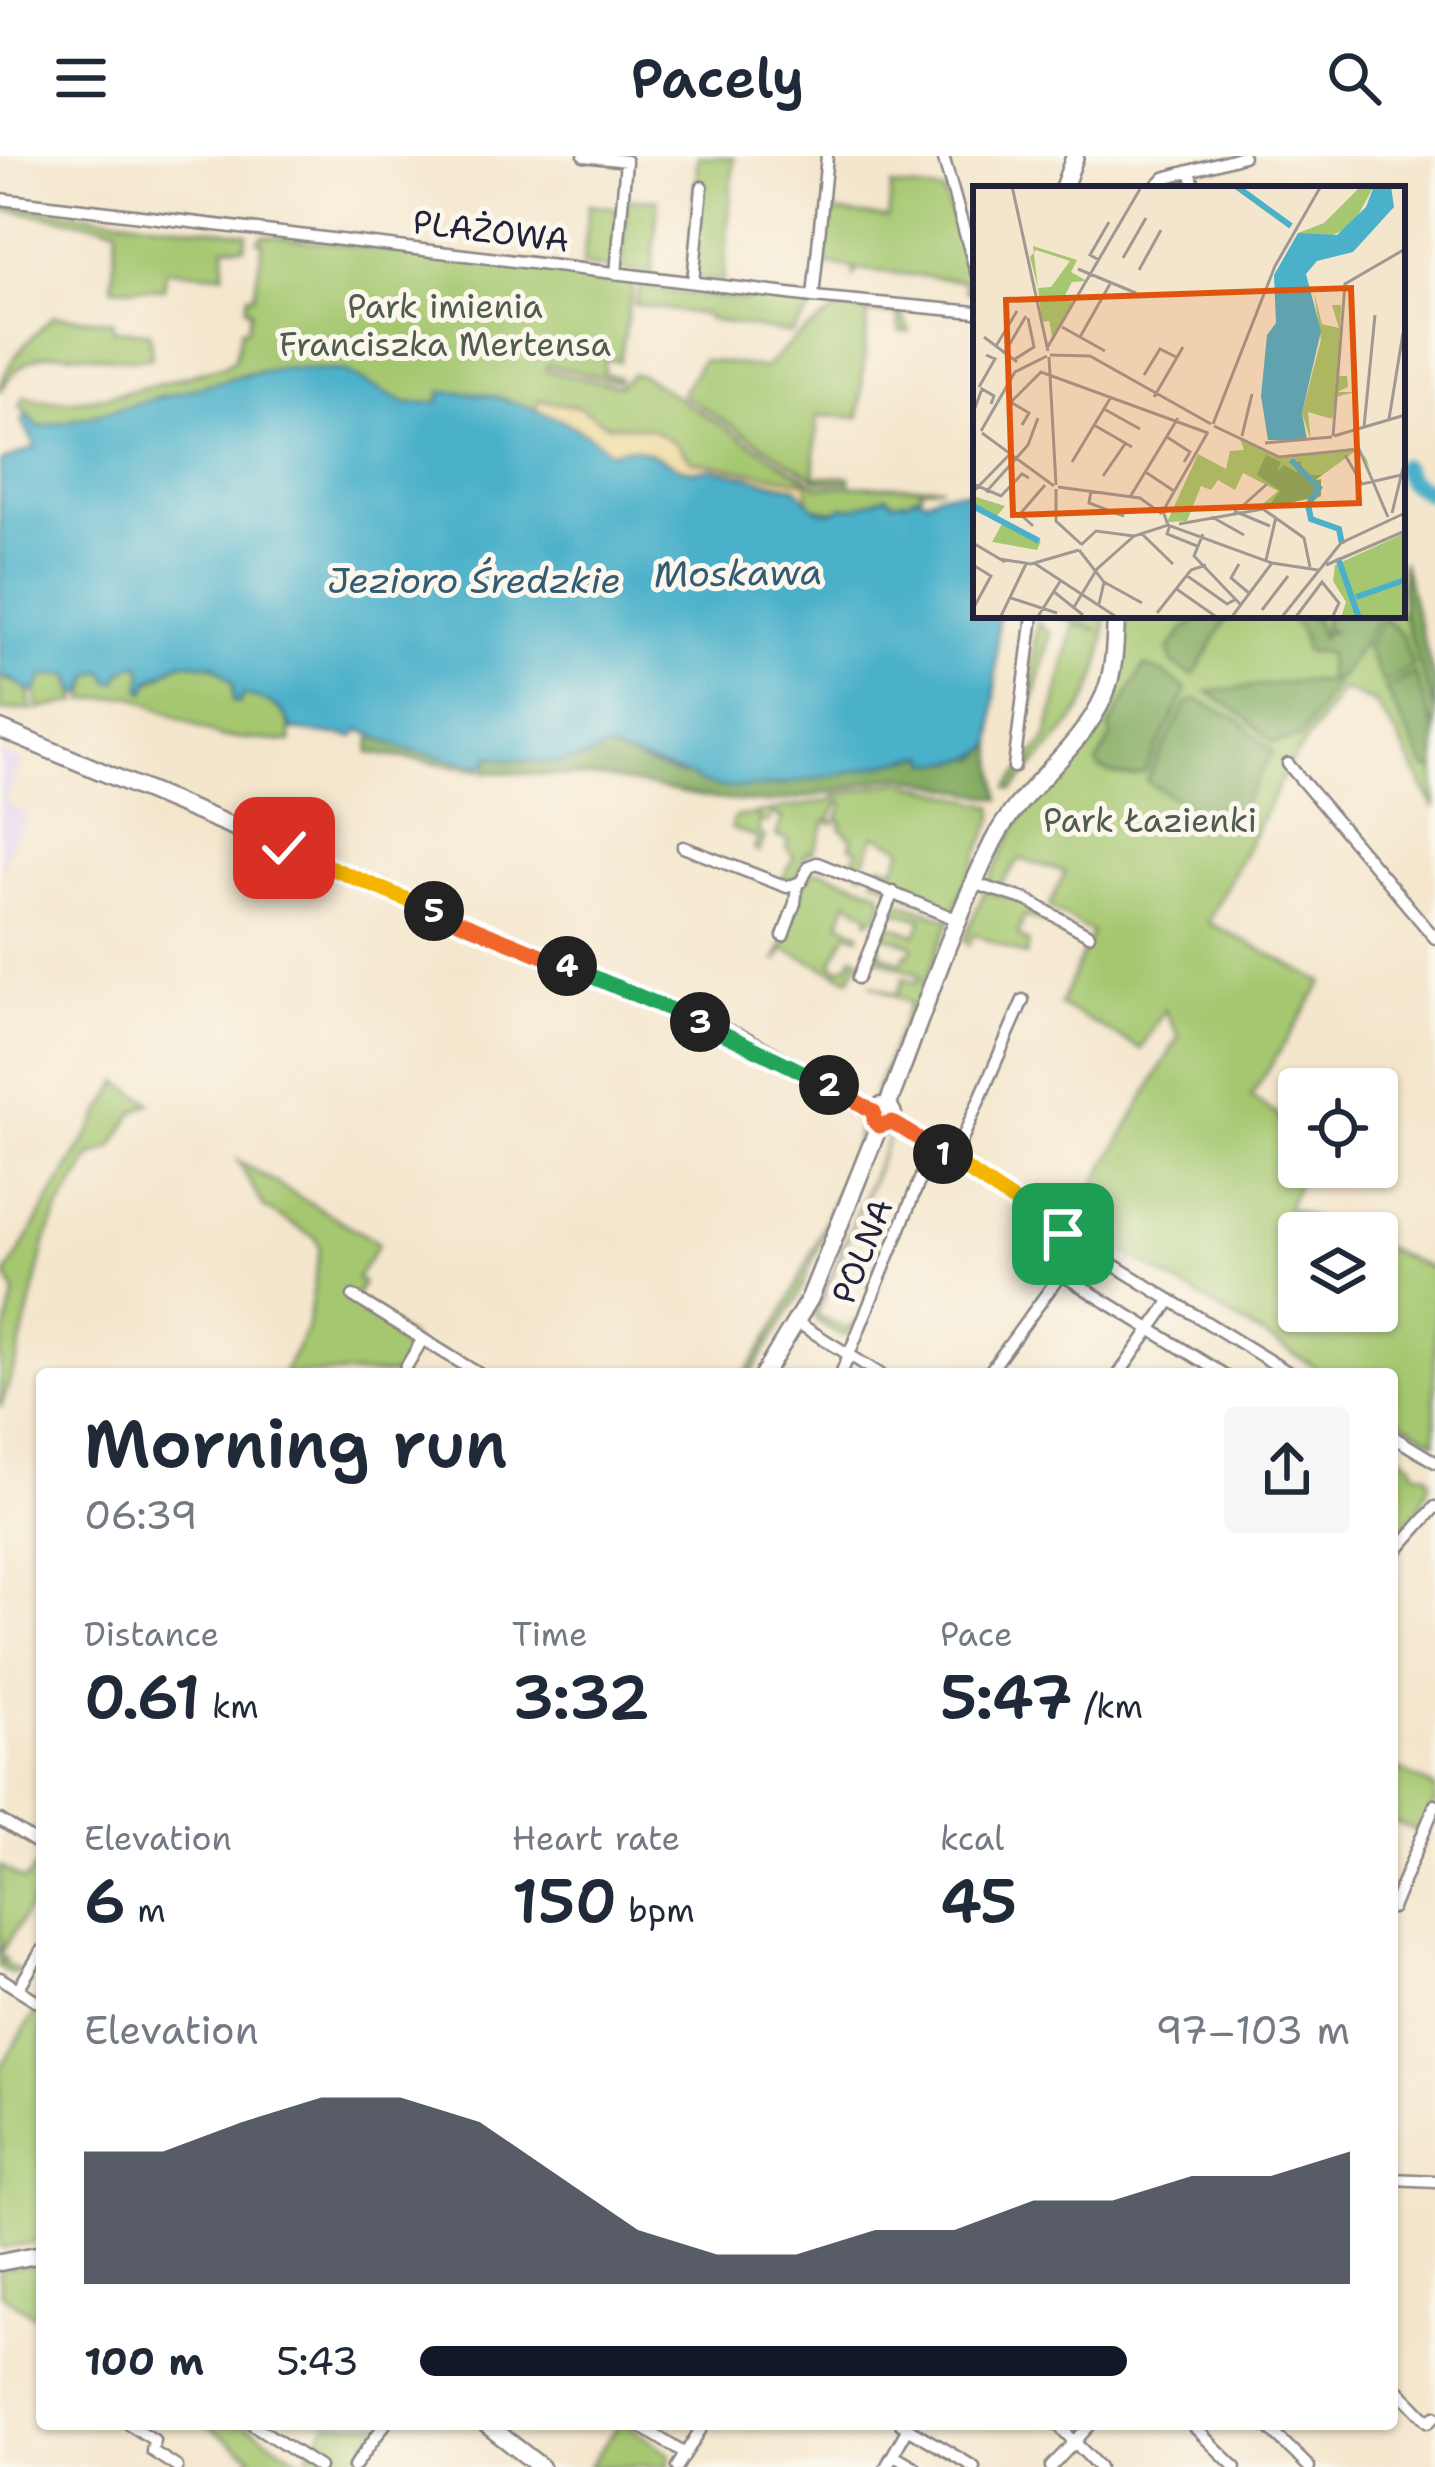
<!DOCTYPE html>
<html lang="en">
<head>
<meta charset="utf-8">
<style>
  body { margin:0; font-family:"Shantell Sans",sans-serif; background:#f6f6f7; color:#1f2937; height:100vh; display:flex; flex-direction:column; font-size:45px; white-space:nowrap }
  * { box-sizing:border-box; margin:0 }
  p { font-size:39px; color:#747a83 }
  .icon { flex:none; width:66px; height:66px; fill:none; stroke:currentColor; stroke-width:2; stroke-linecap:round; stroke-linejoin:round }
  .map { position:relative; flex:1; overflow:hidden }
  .details { position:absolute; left:36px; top:1212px; width:1362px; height:1062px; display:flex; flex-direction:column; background:#fff; border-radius:12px; box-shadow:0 3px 9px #0004 }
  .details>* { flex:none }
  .tools { position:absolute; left:1278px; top:912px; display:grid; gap:24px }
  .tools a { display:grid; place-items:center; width:120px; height:120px; border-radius:12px; background:#fff; box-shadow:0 3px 9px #0004; font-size:60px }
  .pin { position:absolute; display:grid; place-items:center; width:102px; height:102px; color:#fff; margin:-51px; border-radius:24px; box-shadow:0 6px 18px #0006 }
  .km { position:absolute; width:60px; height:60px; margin:-30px; border-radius:50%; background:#222; color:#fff; font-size:33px; line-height:60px; text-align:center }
  .round { display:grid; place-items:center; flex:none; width:126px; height:126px; border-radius:12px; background:#f6f6f7 }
  .head { display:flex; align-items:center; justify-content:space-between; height:204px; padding:0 48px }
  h1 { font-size:66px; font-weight:600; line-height:90px }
  .figures { display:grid; grid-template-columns:repeat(3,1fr); gap:18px; height:204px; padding:12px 48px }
  .figures div { display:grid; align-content:center }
  .figures b { font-size:60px; font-weight:600 }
  .figures small { font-size:33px; font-weight:400 }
  .figures p { font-size:33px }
  .chart { height:336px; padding:24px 48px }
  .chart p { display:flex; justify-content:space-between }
  .chart svg { width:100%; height:216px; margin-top:12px; fill:#111827; opacity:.7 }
  ul { padding:0 48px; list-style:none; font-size:39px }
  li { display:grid; grid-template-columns:192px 144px 1fr; align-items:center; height:90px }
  li i { height:30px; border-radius:15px; background:#111827 }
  header { display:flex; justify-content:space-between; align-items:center; height:156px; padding:0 48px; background:#fff; font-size:54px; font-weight:600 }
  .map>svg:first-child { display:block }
</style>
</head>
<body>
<header><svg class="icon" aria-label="menu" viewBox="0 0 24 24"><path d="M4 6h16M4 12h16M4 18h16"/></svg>Pacely<svg class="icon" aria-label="search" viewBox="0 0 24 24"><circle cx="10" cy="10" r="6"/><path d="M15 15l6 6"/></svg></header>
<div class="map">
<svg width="1435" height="2311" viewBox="0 0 1435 2311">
  <rect width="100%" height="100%" fill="#fbf7ec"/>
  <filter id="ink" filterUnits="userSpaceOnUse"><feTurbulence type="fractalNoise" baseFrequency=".00833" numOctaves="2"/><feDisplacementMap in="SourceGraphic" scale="24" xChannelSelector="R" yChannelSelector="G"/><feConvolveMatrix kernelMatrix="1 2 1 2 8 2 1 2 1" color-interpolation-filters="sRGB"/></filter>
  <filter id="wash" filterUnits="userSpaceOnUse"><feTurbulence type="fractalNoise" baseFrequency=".004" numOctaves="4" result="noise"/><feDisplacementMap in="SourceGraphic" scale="48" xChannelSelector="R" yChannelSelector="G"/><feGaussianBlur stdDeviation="2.7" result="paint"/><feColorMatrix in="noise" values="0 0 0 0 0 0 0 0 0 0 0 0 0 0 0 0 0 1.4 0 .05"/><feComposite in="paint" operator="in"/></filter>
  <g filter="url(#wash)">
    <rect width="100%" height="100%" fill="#f4e6cc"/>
    <path fill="#e5d3f1" d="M0 597 23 607 3 645 28 659 2 704 6 706 0 717Z"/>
    <path fill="#a5c770" stroke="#647456" stroke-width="3" d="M698 0 734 2 723 126 688 122Z
      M892 30 944 36 976 135H965V125L859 113 854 120V112L822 108 827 55 888 62Z
      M627 43 658 44 652 117 627 115 622 110Z
      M0 48 247 77 245 91 225 90 223 118 166 114 164 133 112 131 117 71 0 53Z
      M589 48 617 52 613 113 583 109Z
      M263 79 634 124 620 205 606 203 603 217 619 221 618 225 548 209 546 214 618 230 633 218 642 219 818 330H942L921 332V338L909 344 894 346 887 340C862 351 834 362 809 348L807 326 690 305 687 299 648 272 606 268 579 251 540 244 534 256C505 240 475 234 442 236L440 246 407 247 343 215 284 212 247 217 161 244 39 271 19 249 25 240C76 257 174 223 226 209L235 202 242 172H248L251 154 246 152 248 139H254L263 87 258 85Z
      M642 126 650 127V132L691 139 693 130 700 131V140L746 145 747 137 813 144 816 149 791 178 707 163V159L635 149Z
      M841 152 902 159 910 176H900L897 159 868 157 859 261 817 260 814 320 850 321V326L819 325 681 238 702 204 765 212 795 183Z
      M54 160 113 165V174L149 176 152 201C94 212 38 169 0 236 4 206 32 180 54 160Z
      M1402 430 1435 527V653L1397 580 1375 547 1342 533 1287 613 1208 766 1323 826 1251 941 1299 974V1011H1306L1287 1051 1348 1077H1299V1155H1377V1089L1435 1114V1286L1392 1260V1218H1326L1074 1065 1179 880 1164 854 1141 893 1060 849 1092 777 1049 751 1065 716 1020 703 998 732 987 728 1019 664 1106 561 1121 519 1127 459H1402Z
      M1055 459H1106C1101 555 1070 566 1013 634L1008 632 1013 625 1047 582 1074 468 1099 474Z
      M1037 466 1051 478 1024 579Z
      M182 506C209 508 228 509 236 538 266 542 293 551 291 586L221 581 132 540 85 544 91 520 101 514 118 521 130 509 140 507 143 515 141 533Z
      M70 519 78 546 38 553 36 535 44 520Z
      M0 521 28 531 32 553 0 555Z
      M900 625 993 650 994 662 952 757 874 722 880 708 894 713 903 692 875 679 863 709 866 711 863 717 856 711 840 708 842 703 852 707 858 694 850 690 852 682 840 672 842 666 837 664 844 647 840 645 830 663 835 668 826 665 813 697 807 696 797 720 788 724 783 722 794 701 786 692 789 685 776 680 782 662 772 658 768 667 761 665 758 674 765 681 759 696 754 694 758 682 731 672 735 661 755 658 758 666V657L834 644V640Z
      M822 715 879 735 884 745 877 760 868 765 869 758 847 745 840 766 860 777 859 781 847 777 832 807 838 813 849 808 853 799 860 802 850 823 784 793 776 806 803 729 813 716Z
      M984 736 1011 741 1046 759 1043 766 1024 760 1018 779 1029 787 1026 800 974 778 969 789 964 784Z
      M901 746 950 764 881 936 873 942 910 847 870 828 897 839 904 822 917 827 921 820 873 800 877 791 882 793 881 798 902 806 906 797 910 798 913 789 882 779 887 767 916 779 922 763 892 754Z
      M698 871 776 906 863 958 866 975 798 1141 751 1218H745C795 1146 825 1068 856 986 858 976 860 967 853 958 833 934 728 892 695 878Z
      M119 926 151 947 133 957 112 992 92 1000 60 1052 46 1084 18 1201 0 1252V1199L15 1136 6 1119Z
      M889 981 817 1159 848 1173 856 1164 849 1179H840L816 1164 815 1157Z
      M238 1005 379 1087 357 1123 363 1127 353 1145 410 1181 413 1190 396 1218H283L307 1173 320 1092 316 1082 264 1052Z
      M1392 1293 1412 1307 1415 1315 1427 1318 1430 1326 1417 1356 1392 1383Z
      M1392 1610 1435 1632V1646L1423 1677 1392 1665Z
      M42 1705V1732L0 1798 6 1802 5 1807 21 1816 11 1818 0 1811V1710L24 1725Z
      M36 1854 42 1858V2085L0 2093V1913Z
      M42 2107V2164L0 2137V2114Z
      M204 2268H245L312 2311H255L248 2306 252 2299Z
      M327 2268H379L350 2311H330L308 2298Z
      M619 2268H626L670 2298 669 2311H588Z"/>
    <path fill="#84ac62" stroke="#53674e" stroke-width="3" d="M1402 405 1435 527V557L1402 455Z
      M1196 459H1229L1195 518 1191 519 1172 507 1169 493 1187 470 1193 469Z
      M1293 459 1315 462 1322 483 1323 476 1334 477 1323 471 1327 459 1380 460 1340 521 1327 522 1328 497 1305 495 1302 478 1290 461Z
      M1384 463 1402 478 1413 511 1383 527 1366 491Z
      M1144 510 1162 516 1187 534 1145 616C1130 625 1115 619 1100 613L1097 607 1111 581 1109 572Z
      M1415 517 1435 576V615L1425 611 1385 533Z
      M1299 525 1336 526 1300 582 1273 587 1243 559 1208 536Z
      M1196 543 1239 564 1273 596 1229 672 1221 671 1146 625 1187 547Z
      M372 577 405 593 483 608 482 614 369 597Z
      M993 589 1000 643 899 620 816 640 765 647 714 643 606 622 486 616 489 600C525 606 573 613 606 594L678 619 796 626 929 599 930 606 979 602Z"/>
    <path fill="#eeda9e" stroke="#887e6c" stroke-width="3" d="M539 244 579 251 606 268 649 272 674 286 692 305 807 326 809 348 796 331 712 314 692 315 670 310 636 293 612 296 534 256Z"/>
    <path fill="#4bb1ca" stroke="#366a82" stroke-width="3" d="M284 212 343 215 407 247 439 246 442 236C494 233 572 262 611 296 639 281 665 311 693 315 699 316 705 313 711 313 739 316 767 328 796 331 808 346 823 367 844 350L853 352 887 340 894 346 909 344 915 339 926 344 940 337 976 335V459H998L993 589C974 606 955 606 930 607L928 599C883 606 726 653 693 621L607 594C573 613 526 606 489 600L488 607 478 609 405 593 361 574 354 581 292 574C284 548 266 544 242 539L240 547 233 546V528L215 509 182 506 149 525 146 536 141 534 143 515 139 507 121 516 117 526 109 525 108 519 101 515 91 520 84 538 78 539 70 519 44 520 36 535 31 536 12 523 0 521V306L36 291 22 265 27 256 39 271C122 256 201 225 284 212Z"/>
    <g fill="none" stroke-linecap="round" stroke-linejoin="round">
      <path stroke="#4bb1ca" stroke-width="18" d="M1402 311 1408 324 1435 340"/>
    </g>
  </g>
  <g filter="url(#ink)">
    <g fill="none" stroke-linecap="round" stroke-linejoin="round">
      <defs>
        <path id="street" d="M584 0 626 5 616 118
          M943 0 976 116
          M1190 15 1195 33
          M1153 33 1164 22 1243 0
          M0 43 813 141 976 156
          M693 126 702 31
          M813 141 827 0
          M1288 608 1435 782
          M1014 611 1033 459
          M683 691 787 731 801 726 809 710 817 707 961 765
          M975 728 1027 744 1089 779
          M783 780 795 747 797 729
          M858 822 893 736
          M893 966 1063 1078 1291 1218
          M953 1004 1023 844
          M353 1140 479 1218
          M798 1167 880 1218
          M402 1218 422 1184
          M841 1218 933 991
          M988 1218 1061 1118 1223 1218
          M1119 1218 1171 1144
          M1392 1280 1435 1306
          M1392 1400 1435 1351
          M0 1664 42 1690
          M1392 1752 1435 1649
          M0 1822 42 1848
          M18 1833 42 1794
          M1392 2023 1435 2025
          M1392 2228 1429 2266 1435 2260
          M129 2268 154 2284 152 2295 177 2311
          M252 2268 319 2311
          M637 2268 685 2298
          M901 2268 974 2311
          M1057 2268 1099 2311
          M1191 2268 1235 2311
          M1265 2268 1309 2311
          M894 2299 915 2311
          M354 2311 385 2268
          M677 2311 704 2268
          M886 2311 908 2272
          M1051 2311 1091 2268"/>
        <path id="secondary" d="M1063 33 1075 0
          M0 573 748 886 874 956
          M873 960a10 10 0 1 1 20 0a10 10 0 1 1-20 0Z
          M887 951C921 863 951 770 993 686 1021 631 1079 597 1104 540 1115 515 1115 486 1116 459
          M764 1218 810 1142 879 970
          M0 2106 42 2098
          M486 2268 541 2311"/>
      </defs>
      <use href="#street" stroke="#8b8484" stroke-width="15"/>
      <use href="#secondary" stroke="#8b8484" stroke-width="21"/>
      <use href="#street" stroke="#fff" stroke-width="10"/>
      <use href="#secondary" stroke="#fff" stroke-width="16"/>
    </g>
  </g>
  <g fill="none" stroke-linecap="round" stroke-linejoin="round" filter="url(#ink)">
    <defs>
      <path id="split-1" d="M943 998 1063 1078"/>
      <path id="split-2" d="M829 929 874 956V965L879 970 892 966 943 998"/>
      <path id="split-3" d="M700 866 829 929"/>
      <path id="split-4" d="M567 810 700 866"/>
      <path id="split-5" d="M434 755 567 810"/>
      <path id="split-6" d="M284 692 434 755"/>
    </defs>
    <use href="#split-1" stroke="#fff" stroke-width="24"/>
    <use href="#split-2" stroke="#fff" stroke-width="24"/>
    <use href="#split-3" stroke="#fff" stroke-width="24"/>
    <use href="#split-4" stroke="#fff" stroke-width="24"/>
    <use href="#split-5" stroke="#fff" stroke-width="24"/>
    <use href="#split-6" stroke="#fff" stroke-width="24"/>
    <use href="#split-1" stroke="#f5b400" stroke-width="15"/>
    <use href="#split-2" stroke="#f0652b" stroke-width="15"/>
    <use href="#split-3" stroke="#22a559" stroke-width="15"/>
    <use href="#split-4" stroke="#22a559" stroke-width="15"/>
    <use href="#split-5" stroke="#f0652b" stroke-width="15"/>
    <use href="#split-6" stroke="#f5b400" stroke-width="15"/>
  </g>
  <g text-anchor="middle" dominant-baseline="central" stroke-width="10" stroke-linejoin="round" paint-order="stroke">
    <g font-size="33" fill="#22223b" stroke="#fbf7ec">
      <text transform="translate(491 75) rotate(7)">PLAŻOWA</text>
      <text transform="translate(862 1095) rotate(-68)">POLNA</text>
    </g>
    <g font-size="33" fill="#505c4e" stroke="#fbf7ec">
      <text x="445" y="150">Park imienia<tspan x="445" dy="38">Franciszka Mertensa</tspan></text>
      <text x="1150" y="664">Park Łazienki</text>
    </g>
    <g font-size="36" font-style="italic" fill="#325b74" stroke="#fbf7ec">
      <text transform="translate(738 417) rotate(-1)">Moskawa</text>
      <text x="474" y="424">Jezioro Średzkie</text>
    </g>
  </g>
  <g transform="translate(973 30)">
    <rect width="432" height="432" fill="#f4e6cc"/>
    <path d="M388 0H401L379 40 349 54 325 47 351 37ZM60 60 104 74 98 86 114 95 99 96 91 111 101 117 80 155 76 135 69 136ZM63 64 97 75 78 101 65 102 57 71ZM341 106 349 138 366 142 359 119H368L365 190H374L375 201 364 206H382L363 211 359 233 335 226 338 255 329 227 348 154ZM266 250 308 272 379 262 384 263 390 268 393 272 397 282 384 264 344 293 348 310 340 315 318 309 322 314 293 323 287 320 305 305 270 287 262 304 245 294 238 304 228 300 214 335 194 336 225 268 253 283 257 265 271 264ZM0 310 32 320 24 330 68 355 64 364 19 356 30 336 0 321ZM432 347V432H368L373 416 360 395 362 379Z" fill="#a5c770" fill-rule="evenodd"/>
    <path d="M293 269 308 276 304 285 311 279 325 287 320 278 327 275 332 289H349L341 295 348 293V310L294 322 307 305 284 289Z" fill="#84ac62"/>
    <path d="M401 0H418L421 21 380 66 344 75 333 88 348 145 329 227 334 254H295L288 210 294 149 303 137 301 89 325 47 364 49 393 21Z" fill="#4bb1ca"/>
    <path fill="none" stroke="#4bb1ca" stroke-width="6" d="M263 0 318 40M318 274 346 302 335 319 338 333 366 343 369 358M0 320 66 355M365 372 386 432M383 411 432 394"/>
    <path fill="none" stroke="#a09892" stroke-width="3" d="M39 0 75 165M150 72 173 32M126 74 117 69 136 36M105 83 163 107M166 84 188 44M89 141 132 165M11 151 44 176M107 151 137 98M23 160 44 125M74 162 167 3M32 166 53 130M77 169 117 170 238 238M76 171 83 299M42 173 61 161 55 132M171 189 187 163 203 171M6 201 22 173 13 169M181 211 210 161M36 215 56 227 49 239M38 216 68 186 235 247M131 223 167 243M0 227 9 203 21 210 18 218M416 233 430 147M240 238 302 80 348 0M121 239 159 261M241 240 306 271 386 263 415 331M391 241 402 129M8 245 42 186 74 170M9 247 81 300M269 250 279 208M360 250 372 98 432 63M361 250 432 229M194 251 217 266 211 276M292 257 359 251M372 269 389 298 428 289M99 276 138 211M171 285 201 305M130 290 152 258M0 298 28 310 49 288 56 292M85 301 167 312 189 328M83 303V335L108 358M118 305 116 317 151 330M0 306 36 269M13 306 55 259 65 232M157 311 205 232M266 323 294 298M261 325 297 340M419 327 432 274M239 331 271 349M206 338 290 323 331 352 337 381M195 339 190 325 235 246M197 339 194 348 224 360M60 340 47 328 72 299M168 347 200 378M230 348 221 370 268 419M0 357 32 376M108 359 123 345 161 350M106 364 131 396 126 418M27 373 58 378 106 364M293 374 303 331M61 377 145 432M266 378 258 392 276 407M0 379 18 390 0 423M353 379 432 345M213 389 254 418 263 413M131 396 169 417M202 402 245 432M80 405 110 429M38 412 84 427M101 421 124 383 161 350 195 339 299 377 345 384M289 424 315 390M184 427 218 384 233 379M27 432 53 378M64 432 88 394M258 432 299 377M308 432 368 357 432 327M322 432 349 396 366 417 359 432"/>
    <path fill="#de560e" fill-opacity="0.15" stroke="#de560e" stroke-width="6" d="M378 102 386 317 40 329 33 114Z"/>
    <rect width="432" height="432" fill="none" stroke="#22223b" stroke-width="6"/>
  </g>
</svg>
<div class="tools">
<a><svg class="icon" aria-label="locate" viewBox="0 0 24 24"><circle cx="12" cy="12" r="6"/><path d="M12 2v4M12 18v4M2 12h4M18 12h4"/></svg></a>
<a><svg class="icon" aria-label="layers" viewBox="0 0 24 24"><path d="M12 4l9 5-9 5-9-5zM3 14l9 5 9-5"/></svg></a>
</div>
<div class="pin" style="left:1063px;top:1078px;background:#1e9e55"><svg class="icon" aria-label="arrive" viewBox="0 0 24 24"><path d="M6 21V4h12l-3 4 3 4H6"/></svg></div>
<div class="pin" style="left:284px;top:692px;background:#d93025"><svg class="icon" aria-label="check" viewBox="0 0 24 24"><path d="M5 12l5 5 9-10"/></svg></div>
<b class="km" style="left:943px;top:998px">1</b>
<b class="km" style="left:829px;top:929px">2</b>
<b class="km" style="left:700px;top:866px">3</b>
<b class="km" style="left:567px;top:810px">4</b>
<b class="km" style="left:434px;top:755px">5</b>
<section class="details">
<div class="head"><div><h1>Morning run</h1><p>06:39</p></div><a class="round"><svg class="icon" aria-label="share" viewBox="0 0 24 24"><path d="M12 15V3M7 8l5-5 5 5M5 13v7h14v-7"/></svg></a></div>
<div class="figures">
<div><p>Distance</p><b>0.61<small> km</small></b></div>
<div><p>Time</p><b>3:32</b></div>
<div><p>Pace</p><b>5:47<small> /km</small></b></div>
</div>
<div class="figures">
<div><p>Elevation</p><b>6<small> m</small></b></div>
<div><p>Heart rate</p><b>150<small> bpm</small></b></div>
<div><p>kcal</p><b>45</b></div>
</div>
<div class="chart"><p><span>Elevation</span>97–103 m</p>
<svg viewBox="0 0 160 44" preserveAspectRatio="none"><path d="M0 44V17L10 17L20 11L30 6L40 6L50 11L60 22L70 33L80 38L90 38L100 33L110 33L120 27L130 27L140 22L150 22L160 17V44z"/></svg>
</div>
<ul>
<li><b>100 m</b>5:43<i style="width:76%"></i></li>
</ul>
</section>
</div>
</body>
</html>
